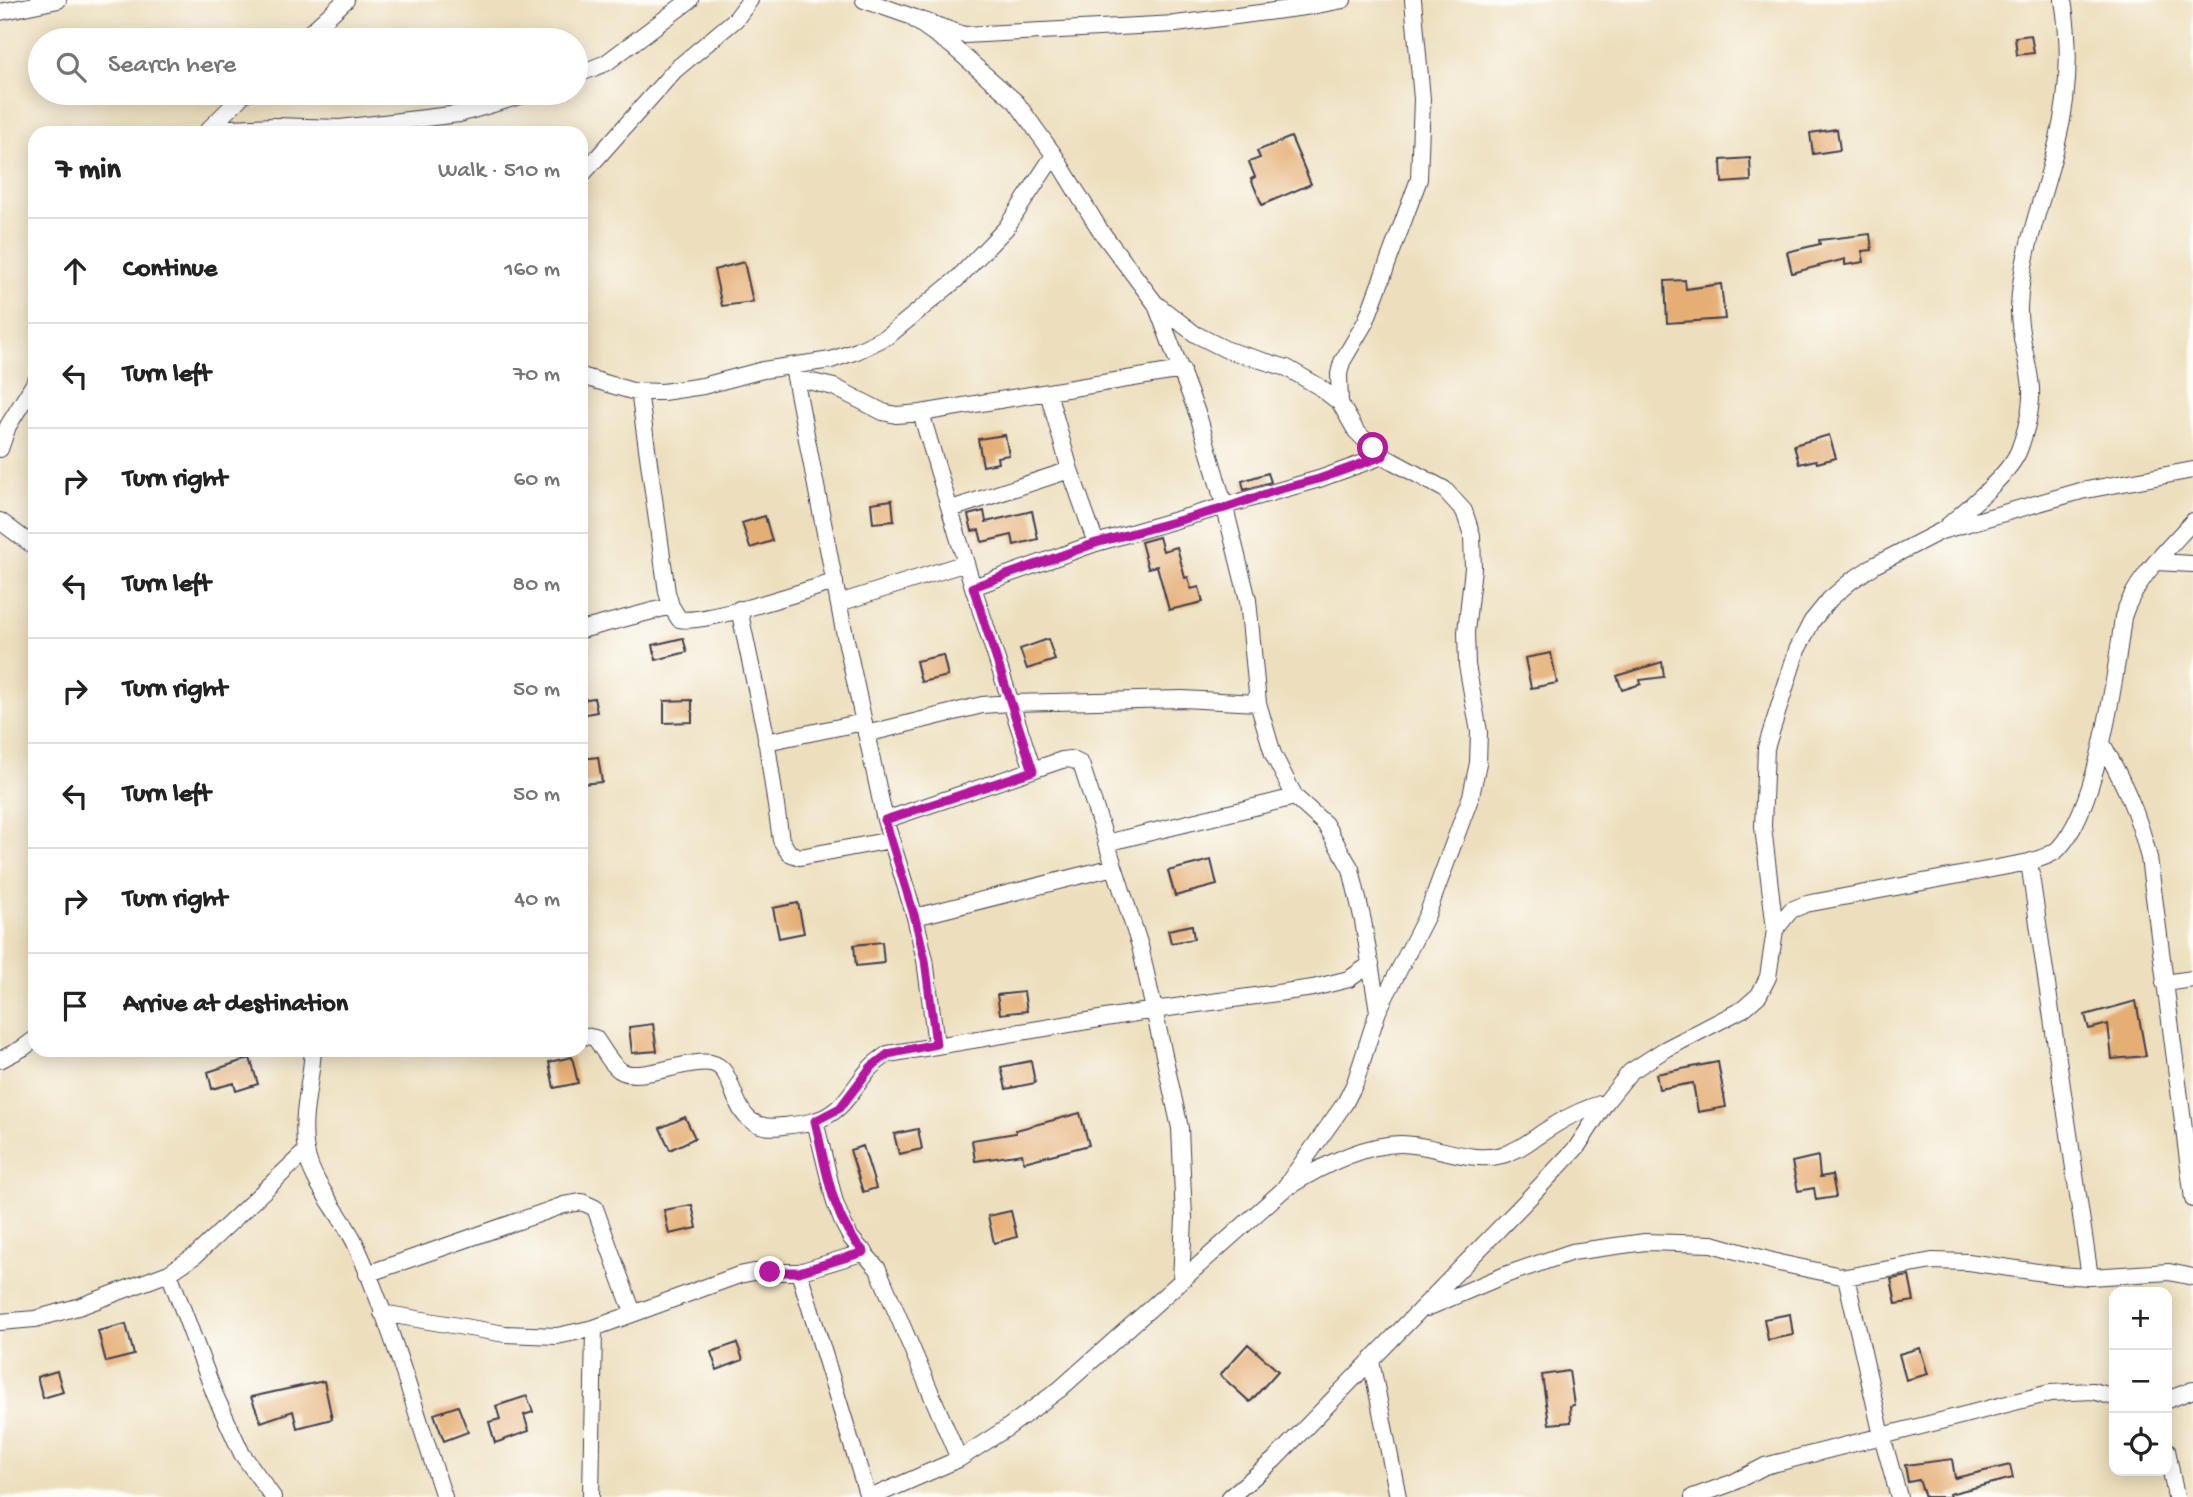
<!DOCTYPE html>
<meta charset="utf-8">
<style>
body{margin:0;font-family:"Gochi Hand",sans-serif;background:#f2f2f2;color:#222}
.controls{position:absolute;right:21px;bottom:21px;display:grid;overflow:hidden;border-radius:14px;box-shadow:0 4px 18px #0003}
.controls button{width:63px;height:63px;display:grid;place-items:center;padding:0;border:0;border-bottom:2px solid #e0e0e0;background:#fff;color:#222;font:35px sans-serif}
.stop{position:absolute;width:21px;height:21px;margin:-16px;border:5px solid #b5179e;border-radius:50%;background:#fff}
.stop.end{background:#b5179e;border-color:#fff;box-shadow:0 2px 7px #0008}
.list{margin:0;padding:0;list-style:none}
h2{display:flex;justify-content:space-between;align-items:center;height:91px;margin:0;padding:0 28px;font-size:30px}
h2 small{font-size:23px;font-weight:400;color:#767676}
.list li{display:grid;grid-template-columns:46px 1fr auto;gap:21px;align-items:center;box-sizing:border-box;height:105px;padding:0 28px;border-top:2px solid #e0e0e0}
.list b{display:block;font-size:26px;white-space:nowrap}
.list em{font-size:23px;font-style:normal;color:#767676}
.icon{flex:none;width:38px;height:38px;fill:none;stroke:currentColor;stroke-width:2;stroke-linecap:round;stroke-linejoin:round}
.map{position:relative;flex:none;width:2193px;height:1497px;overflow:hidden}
.search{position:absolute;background:#fff;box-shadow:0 4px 18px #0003;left:28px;top:28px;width:560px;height:77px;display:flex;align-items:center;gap:18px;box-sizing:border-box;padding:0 24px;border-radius:38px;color:#767676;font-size:26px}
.panel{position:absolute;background:#fff;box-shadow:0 4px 18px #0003;left:28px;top:126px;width:560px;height:931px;border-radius:21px}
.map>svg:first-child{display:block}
</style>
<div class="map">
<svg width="2193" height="1497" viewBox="0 0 2193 1497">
<rect width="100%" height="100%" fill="#fdfcf7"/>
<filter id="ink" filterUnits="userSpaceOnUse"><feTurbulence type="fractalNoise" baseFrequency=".0143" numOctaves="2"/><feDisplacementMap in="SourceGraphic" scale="14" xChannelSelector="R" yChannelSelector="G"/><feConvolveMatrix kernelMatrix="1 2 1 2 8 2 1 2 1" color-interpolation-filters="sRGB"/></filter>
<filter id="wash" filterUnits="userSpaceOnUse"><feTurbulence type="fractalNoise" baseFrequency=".00686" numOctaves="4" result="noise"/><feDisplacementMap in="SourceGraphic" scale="28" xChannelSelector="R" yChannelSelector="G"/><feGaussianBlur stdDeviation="1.57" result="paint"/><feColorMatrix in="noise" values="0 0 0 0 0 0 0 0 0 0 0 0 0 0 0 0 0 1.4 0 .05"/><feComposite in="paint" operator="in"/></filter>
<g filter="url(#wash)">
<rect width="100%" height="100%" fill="#eddfbd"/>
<g id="blocks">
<path fill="#e5ae74" d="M2031 35 2034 53 2017 55 2015 37Z
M1837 129 1840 150 1813 154 1810 133Z
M1291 137 1311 184 1262 205 1251 179 1255 177 1249 162 1260 158 1257 151Z
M1750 158 1751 181 1722 183 1721 160Z
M1870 234 1872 250 1862 251 1864 262 1845 265V259L1792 273 1787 252 1820 244 1819 240Z
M744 262 753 302 722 306 714 270Z
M1685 280 1686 289 1721 284 1725 319 1667 323 1665 281Z
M1005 435 1009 455 997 457 998 463 983 466 978 439Z
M1829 435 1836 458 1817 463 1816 460 1799 464 1794 445Z
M1268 473 1271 482 1244 490 1242 481Z
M892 500 894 521 873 523 871 503Z
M984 511 986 522 1032 511 1038 539 1014 545 1012 535 982 542 979 530 972 531 968 515Z
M765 516 772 541 750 548 742 523Z
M1159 537 1163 551 1177 547 1185 578 1188 577 1191 589 1199 587 1203 602 1169 610 1157 566 1148 568 1141 542Z
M683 638 687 652 656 660 653 645Z
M1048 639 1055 660 1027 669 1020 649Z
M1551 653 1557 683 1531 688 1525 658Z
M943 655 948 676 921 682 916 661Z
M1662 662 1664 677 1640 680 1641 684 1622 690 1617 676Z
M594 698 597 712 581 715V700Z
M692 700V722L664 723V701Z
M598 757 602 782 581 784V759Z
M1211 860 1217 885 1175 896 1168 871Z
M798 903 804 933 779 938 773 908Z
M1192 925 1194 939 1171 943 1168 930Z
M882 942 884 963 856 966 854 945Z
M1024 992 1027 1011 1000 1014 997 995Z
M2136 1001 2146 1056 2112 1059 2108 1024 2089 1029 2085 1015Z
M653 1024 657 1051 632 1053 629 1027Z
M572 1057 578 1083 554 1088 549 1062Z
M250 1058 258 1084 236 1091 234 1083 212 1089 208 1072Z
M1031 1061 1035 1083 1006 1089 1001 1067Z
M1718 1062 1726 1107 1698 1112 1693 1083 1659 1089 1656 1074Z
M1080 1113 1089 1145 1024 1162 1022 1154 975 1161 972 1140 1016 1133V1130Z
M685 1117 695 1138 670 1150 660 1128Z
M918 1129 922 1149 899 1154 894 1134Z
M863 1146 876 1188 863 1192 850 1150Z
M1818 1156 1820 1177 1832 1175 1836 1197 1816 1200 1814 1188 1798 1191 1792 1162Z
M692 1205 697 1228 669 1234 664 1210Z
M1011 1211 1017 1237 994 1243 988 1216Z
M1909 1276 1914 1301 1896 1304 1891 1279Z
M1790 1314 1793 1335 1768 1340 1764 1319Z
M126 1324 134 1355 106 1362 98 1331Z
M737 1343 743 1360 717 1370 711 1352Z
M1248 1344 1278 1371 1250 1402 1220 1375Z
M1920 1348 1928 1374 1906 1380 1899 1354Z
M57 1371 63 1392 43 1398 37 1377Z
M1569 1371 1574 1405 1570 1406 1571 1422 1549 1424 1542 1375Z
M324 1381 332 1419 297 1428 293 1411 261 1422 251 1397Z
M527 1396 533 1412 524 1415 529 1431 495 1443 489 1422 500 1419 496 1406Z
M458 1406 468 1432 444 1441 434 1414Z
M1952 1459 1955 1478 2010 1465 2013 1478 1949 1494 1950 1497H1925L1919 1480 1908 1482 1905 1465Z"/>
</g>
</g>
<g filter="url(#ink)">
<use href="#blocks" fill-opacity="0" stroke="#403e4e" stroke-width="2"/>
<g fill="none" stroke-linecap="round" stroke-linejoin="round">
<g stroke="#403e4e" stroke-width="18">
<path id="minor" d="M864 0 964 35 1176 24 1312 6 1343 0
M0 12 58 0
M912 18 952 46 1016 102 1054 155 1100 230 1155 303 1195 334 1227 350 1287 368 1318 386 1340 403 1356 431 1373 448 1383 456 1444 489 1464 511 1472 535 1473 568 1466 632 1467 665 1479 732 1478 763 1471 796 1427 915 1378 1011 1355 1083 1345 1103 1283 1190
M302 40 346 0
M576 75 606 63 690 0
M209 129 274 126 340 128 383 123 459 114 530 93
M207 131 245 93
M581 176 675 70 736 19 750 0
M1156 305 1199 418 1225 508 1248 600 1258 703 1273 754 1295 797 1325 824 1351 869 1363 921 1378 1011
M793 367 843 626 885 820 915 917 925 960 936 1044
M581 376 632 391 663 392 703 386 763 370 831 360 857 351 888 336 957 279 1006 228 1054 155
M795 378 834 387 883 412 896 415 921 413 1182 370
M639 391 667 592 671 606 679 619C705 625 804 590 835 582
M1048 392 1070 470 1096 543
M1340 403 1339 374 1342 362 1366 321 1419 179 1422 99 1413 0
M921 413 973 587 1033 770
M0 449 8 426 35 382
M951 509 1070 470
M0 521 35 547
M1946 527C1966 510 2010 474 2019 450 2026 431 2032 408 2031 388 2029 361 2018 335 2019 308 2021 251 2044 198 2057 143 2069 95 2071 48 2063 0
M2156 562 2193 564
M973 587 1096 543 1319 479 1383 456
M839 603 966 563
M739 609 765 731 781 840 789 853 800 857 891 840
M581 630 671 606
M866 734 982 705 1011 703 1182 699 1258 703
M766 742 864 722
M2102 743C2124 783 2138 813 2149 858L2193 1199
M885 820 1062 760 1071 759 1081 764 1140 946 1180 1128 1184 1218 1181 1281
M1106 843 1295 797
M2029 862 2090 1277
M915 917 1114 867
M1775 930 1791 910 1806 904 2029 862C2039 859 2050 856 2058 849 2098 808 2116 674 2123 617 2135 579 2167 550 2193 521
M2164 983 2193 979
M581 1035 595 1038C602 1047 611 1065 621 1071 640 1082 687 1059 711 1063 742 1069 724 1135 783 1126 793 1125 804 1124 814 1121 844 1113 852 1088 871 1067 876 1062 882 1058 888 1054L1154 1010 1313 988 1349 979 1371 964
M313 1050C311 1084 300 1117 306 1151 312 1185 342 1214 356 1245 392 1326 416 1413 444 1497
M0 1060 23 1048 35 1039
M815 1121 835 1203 843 1223 851 1238 878 1269 959 1459
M799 1272 868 1497
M169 1273 215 1395 242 1454 273 1497
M367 1274 564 1205 582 1202 595 1208 633 1313
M1846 1277 1882 1436 1899 1497
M1427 1308 1505 1275 1572 1252 1645 1242 1712 1244 1779 1263 1846 1277 1932 1261 1968 1262 2058 1275 2090 1277 2169 1272 2193 1277
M382 1313 505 1334 557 1336 594 1328 739 1275 754 1272H799L865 1252
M0 1322 35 1319 81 1306 169 1273 196 1255 306 1151
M1371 1361 1398 1497
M2167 1400 2193 1390
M2167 1450 2176 1497
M591 1497 594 1328
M872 1497 959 1459 1007 1428 1060 1389 1283 1190C1316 1169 1361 1144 1401 1144 1434 1144 1470 1164 1502 1155 1521 1150 1536 1136 1553 1126 1570 1115 1586 1108 1606 1102
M1230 1497 1274 1460 1527 1200 1577 1147 1606 1102 1630 1072 1664 1050 1743 1009 1759 995 1768 977 1775 930 1763 827 1766 748 1797 650 1812 621 1830 599 1851 581 1875 565 1941 531 2081 491 2193 470
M1693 1497 1732 1483 1765 1466 2050 1393 2093 1391 2114 1397"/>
</g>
<use href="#minor" stroke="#fff" stroke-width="16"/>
</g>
</g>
<g fill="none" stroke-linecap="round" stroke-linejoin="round" filter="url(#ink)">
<path stroke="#b5179e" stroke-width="9" d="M770 1272H799L864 1252C831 1218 826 1166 815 1121L840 1108 871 1067 888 1054 936 1044 925 960 915 918 885 820 1033 771 973 587 1096 543 1225 508 1277 490 1319 479 1383 456 1373 448"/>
</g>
</svg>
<div class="controls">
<button>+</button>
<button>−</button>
<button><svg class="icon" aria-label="locate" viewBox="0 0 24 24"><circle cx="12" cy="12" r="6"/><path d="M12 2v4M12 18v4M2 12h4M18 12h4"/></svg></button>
</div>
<div class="stop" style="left:1373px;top:448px"></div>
<div class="stop end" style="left:770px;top:1272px"></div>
<div class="search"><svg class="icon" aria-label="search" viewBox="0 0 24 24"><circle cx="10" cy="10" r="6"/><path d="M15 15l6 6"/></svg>Search here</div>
<section class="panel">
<h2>7 min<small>Walk · 510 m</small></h2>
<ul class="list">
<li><svg class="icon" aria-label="ahead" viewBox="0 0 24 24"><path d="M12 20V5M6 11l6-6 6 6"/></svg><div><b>Continue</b></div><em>160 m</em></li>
<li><svg class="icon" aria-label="left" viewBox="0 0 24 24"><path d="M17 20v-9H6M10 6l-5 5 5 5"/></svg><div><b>Turn left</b></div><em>70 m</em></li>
<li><svg class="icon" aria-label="right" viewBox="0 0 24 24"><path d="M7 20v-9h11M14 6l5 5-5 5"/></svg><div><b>Turn right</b></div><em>60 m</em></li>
<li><svg class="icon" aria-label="left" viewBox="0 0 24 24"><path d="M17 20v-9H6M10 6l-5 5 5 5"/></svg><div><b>Turn left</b></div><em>80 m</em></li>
<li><svg class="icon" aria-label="right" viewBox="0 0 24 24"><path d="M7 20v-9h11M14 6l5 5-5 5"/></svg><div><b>Turn right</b></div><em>50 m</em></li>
<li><svg class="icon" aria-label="left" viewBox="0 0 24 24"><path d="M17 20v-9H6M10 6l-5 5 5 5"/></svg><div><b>Turn left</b></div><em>50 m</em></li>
<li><svg class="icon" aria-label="right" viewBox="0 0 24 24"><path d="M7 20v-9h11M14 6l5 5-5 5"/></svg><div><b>Turn right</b></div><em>40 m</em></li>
<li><svg class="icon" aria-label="arrive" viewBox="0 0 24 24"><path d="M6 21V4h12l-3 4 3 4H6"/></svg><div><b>Arrive at destination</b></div></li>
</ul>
</section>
</div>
